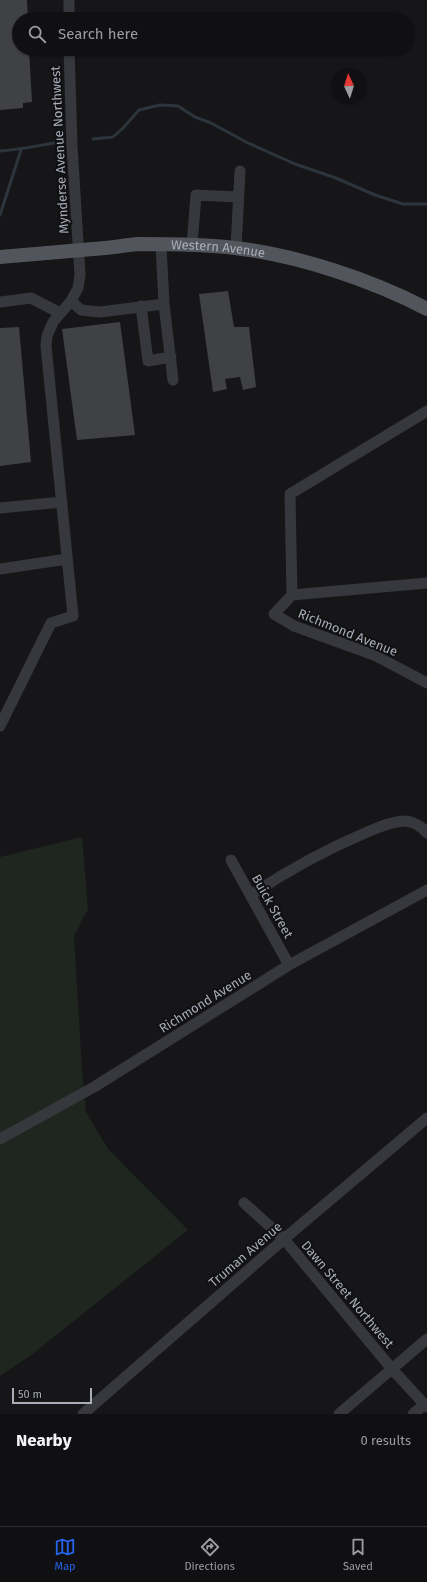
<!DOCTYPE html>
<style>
body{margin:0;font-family:"Fira Sans",sans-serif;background:#19191b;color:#f1f3f6}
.compass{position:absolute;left:331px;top:68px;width:36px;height:36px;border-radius:50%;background:#101012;box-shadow:0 1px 3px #0004;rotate:356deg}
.scale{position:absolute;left:12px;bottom:10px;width:80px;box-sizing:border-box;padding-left:4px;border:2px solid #a8adb8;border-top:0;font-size:11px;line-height:14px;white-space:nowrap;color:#a8adb8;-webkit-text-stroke:3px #111113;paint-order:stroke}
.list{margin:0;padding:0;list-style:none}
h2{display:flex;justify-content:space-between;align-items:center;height:52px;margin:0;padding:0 16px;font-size:17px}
h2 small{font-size:13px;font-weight:400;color:#9c9d9f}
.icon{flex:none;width:22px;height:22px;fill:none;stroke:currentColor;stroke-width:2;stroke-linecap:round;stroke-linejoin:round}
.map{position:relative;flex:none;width:427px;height:1414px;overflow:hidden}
.search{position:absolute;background:#101012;box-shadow:0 1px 3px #0004;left:12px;right:12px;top:12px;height:44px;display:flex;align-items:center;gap:10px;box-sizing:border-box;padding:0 14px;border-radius:22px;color:#9c9d9f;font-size:15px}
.sheet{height:112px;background:#101012}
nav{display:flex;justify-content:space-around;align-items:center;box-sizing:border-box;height:56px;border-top:1px solid #303032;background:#101012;font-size:11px;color:#9c9d9f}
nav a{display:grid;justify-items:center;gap:2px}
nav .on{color:#2563eb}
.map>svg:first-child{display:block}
</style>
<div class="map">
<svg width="427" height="1414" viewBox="0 0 427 1414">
<rect width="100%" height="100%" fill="#161618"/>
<path fill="#1e261f" d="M82 837 88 909 74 936 82 1070 86 1112 108 1149 188 1230 31 1355 0 1376V857Z"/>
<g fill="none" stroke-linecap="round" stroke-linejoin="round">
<path stroke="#2c353c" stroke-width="3" d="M93 139 113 137 123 128 139 110 160 105 178 106 195 117 211 123 246 142 295 164 336 178 375 195 403 204H427
M0 151C18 150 36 146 54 143
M0 215 21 150"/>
</g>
<path fill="#404145" d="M0 0H27L28 19H19V49H29L32 102 23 103V108L0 110Z
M228 291 234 327H249L256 387 243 390 240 377 225 379 227 389 213 392 199 294Z
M120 322 135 435 77 440 62 329Z
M19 327 31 462 0 466V328Z"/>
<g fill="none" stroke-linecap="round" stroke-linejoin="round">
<path stroke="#37383d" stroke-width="11" d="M69 19V0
M161 245 164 304
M192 245 196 195 238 197
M236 248 240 171
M71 301 81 310 100 312 164 304 173 380
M0 302 31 298 60 313
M141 306 148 361 171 357
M0 508 62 502
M0 569 67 559
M427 583 292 595 274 614 294 626 374 655 427 683
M292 595 290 494 427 411
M0 726 51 623 73 616 46 346 47 336 53 322 71 301 78 288 80 275 72 145 69 49
M231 860 289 965
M251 895C287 871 325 850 365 833 377 828 389 822 403 821 412 821 421 826 427 833
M0 1139 94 1087 289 965 427 890
M244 1203 284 1239 392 1369 427 1407
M83 1414 284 1239 427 1118
M339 1414 427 1339
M413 1414 425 1404"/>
<path stroke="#53555c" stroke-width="14" id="s1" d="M0 257C35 254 70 251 105 248 116 247 127 245 138 244 170 244 203 244 235 248 297 255 372 280 427 309"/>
</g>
<g text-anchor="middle" stroke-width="4" stroke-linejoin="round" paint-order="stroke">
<g font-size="13" fill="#a8adb8" stroke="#111113">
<text transform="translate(59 150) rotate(-93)" y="5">Mynderse Avenue Northwest</text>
<text dy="5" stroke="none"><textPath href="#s1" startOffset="219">Western Avenue</textPath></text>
<text transform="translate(348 632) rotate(22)" y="5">Richmond Avenue</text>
<text transform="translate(273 906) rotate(61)" y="5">Buick Street</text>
<text transform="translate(205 1001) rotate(-32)" y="5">Richmond Avenue</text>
<text transform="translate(245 1254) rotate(-41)" y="5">Truman Avenue</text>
<text transform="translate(348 1294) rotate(50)" y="5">Dawn Street Northwest</text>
</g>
</g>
</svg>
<svg class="compass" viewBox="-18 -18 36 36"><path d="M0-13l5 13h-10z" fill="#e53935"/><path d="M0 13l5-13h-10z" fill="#9c9d9f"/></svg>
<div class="scale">50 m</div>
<div class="search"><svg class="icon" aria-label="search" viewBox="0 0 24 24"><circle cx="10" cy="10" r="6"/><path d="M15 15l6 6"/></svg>Search here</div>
</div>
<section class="sheet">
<h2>Nearby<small>0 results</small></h2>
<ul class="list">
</ul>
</section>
<nav>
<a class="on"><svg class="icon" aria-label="map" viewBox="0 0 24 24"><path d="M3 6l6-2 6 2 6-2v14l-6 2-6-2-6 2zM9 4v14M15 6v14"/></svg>Map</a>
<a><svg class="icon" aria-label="directions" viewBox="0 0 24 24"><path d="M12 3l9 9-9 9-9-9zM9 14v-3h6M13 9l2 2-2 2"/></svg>Directions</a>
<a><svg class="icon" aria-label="saved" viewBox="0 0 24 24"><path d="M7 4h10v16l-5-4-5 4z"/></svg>Saved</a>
</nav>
